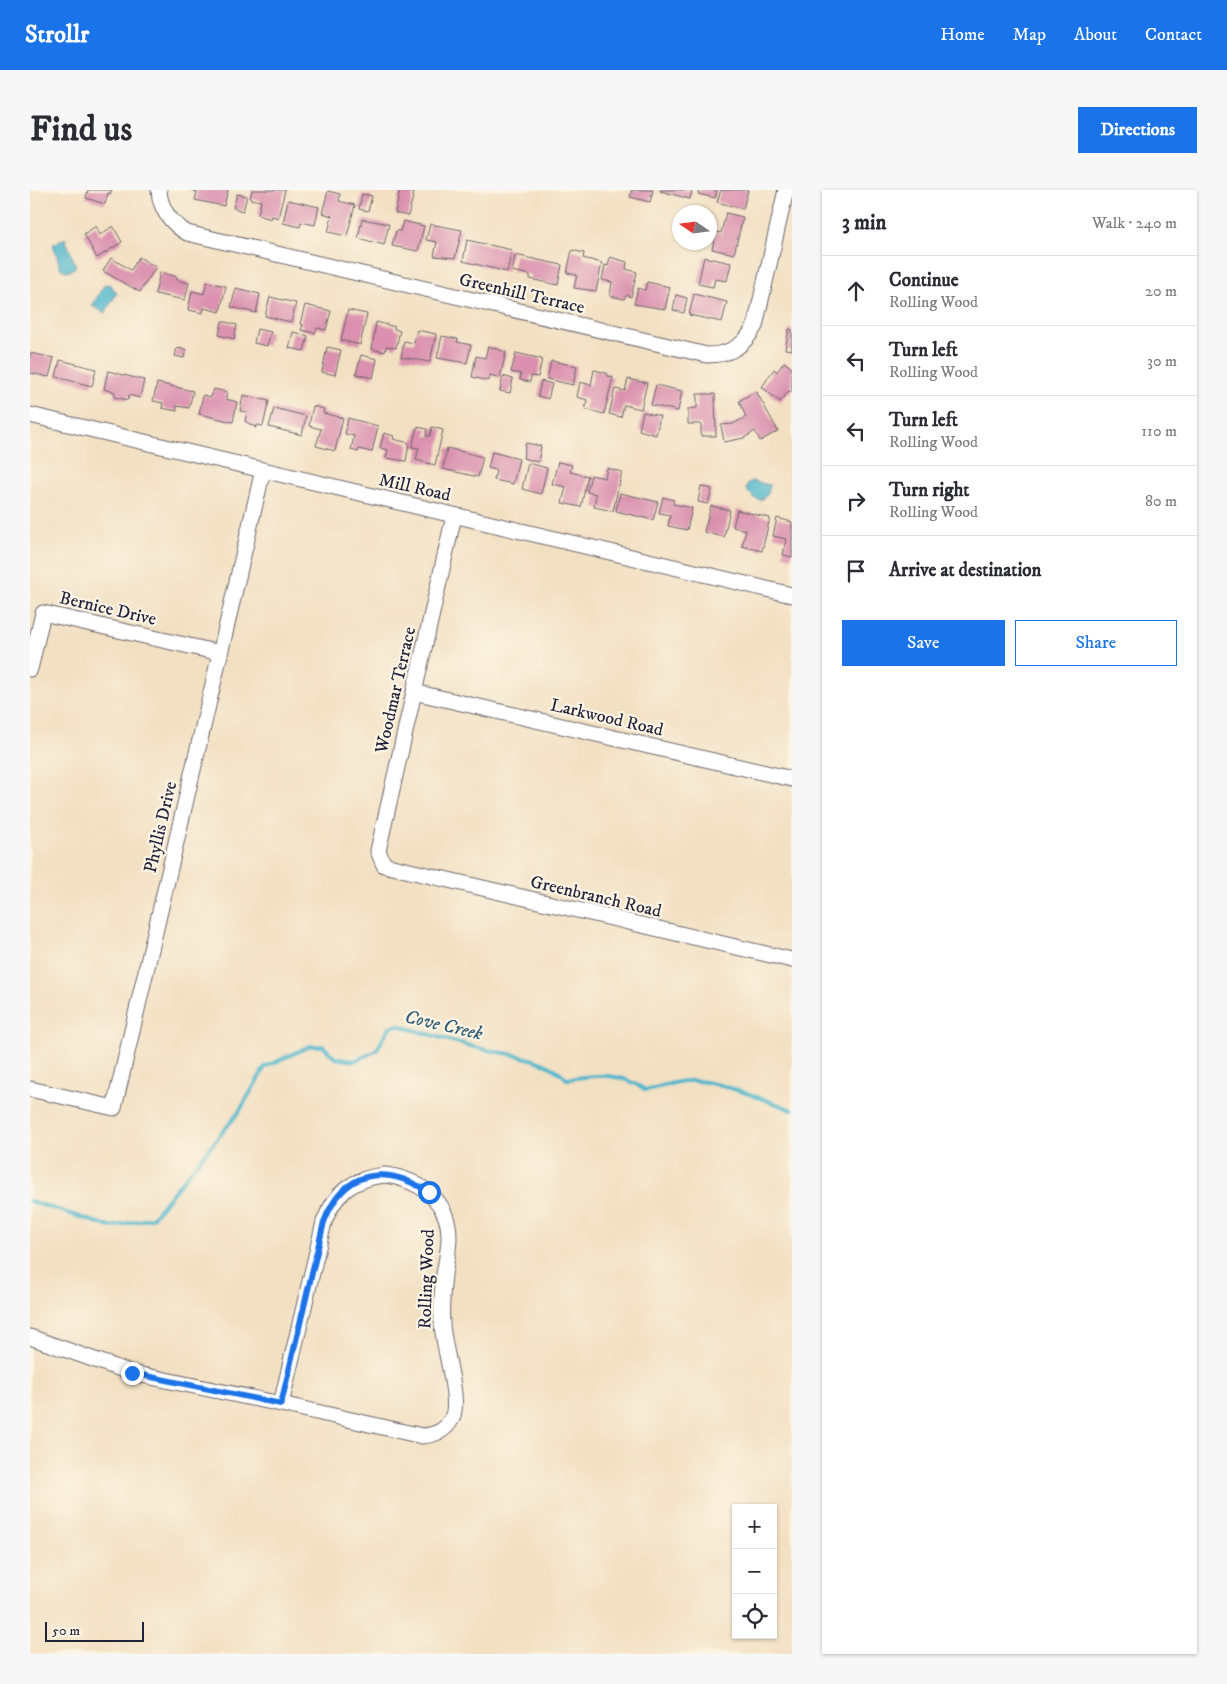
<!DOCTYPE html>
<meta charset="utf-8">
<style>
body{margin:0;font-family:"IM FELL DW Pica",serif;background:#f7f7f7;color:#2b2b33}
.controls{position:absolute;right:15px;bottom:15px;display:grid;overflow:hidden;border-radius:0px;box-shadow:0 1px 4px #0004}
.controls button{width:45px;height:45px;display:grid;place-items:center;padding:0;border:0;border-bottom:1px solid #e1e1e2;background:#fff;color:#2b2b33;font:25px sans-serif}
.compass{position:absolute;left:642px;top:15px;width:45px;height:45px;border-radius:50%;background:#fff;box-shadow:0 1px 4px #0004;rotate:283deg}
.scale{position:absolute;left:15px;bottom:12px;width:99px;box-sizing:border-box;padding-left:5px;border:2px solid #22223b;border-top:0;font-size:14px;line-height:18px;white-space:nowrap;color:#22223b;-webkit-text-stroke:4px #fcf5e5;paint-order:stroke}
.stop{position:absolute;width:15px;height:15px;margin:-11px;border:4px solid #1a73e8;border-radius:50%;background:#fff}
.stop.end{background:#1a73e8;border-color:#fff;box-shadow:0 1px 5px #0008}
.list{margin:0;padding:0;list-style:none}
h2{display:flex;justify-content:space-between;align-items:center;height:65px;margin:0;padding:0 20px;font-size:21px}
h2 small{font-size:16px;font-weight:400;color:#7c7c81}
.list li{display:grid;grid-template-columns:32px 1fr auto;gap:15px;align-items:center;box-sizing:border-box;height:70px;padding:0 20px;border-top:1px solid #e1e1e2}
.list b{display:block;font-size:19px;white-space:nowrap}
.list p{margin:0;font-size:16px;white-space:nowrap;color:#7c7c81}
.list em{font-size:16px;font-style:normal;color:#7c7c81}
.actions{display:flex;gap:10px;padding:15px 20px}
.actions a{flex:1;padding:11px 0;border:1px solid #1a73e8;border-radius:0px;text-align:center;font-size:18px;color:#1a73e8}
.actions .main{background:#1a73e8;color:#fff}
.icon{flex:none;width:28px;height:28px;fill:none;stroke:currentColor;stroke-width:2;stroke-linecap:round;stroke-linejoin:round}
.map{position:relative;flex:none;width:762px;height:1464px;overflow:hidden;border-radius:0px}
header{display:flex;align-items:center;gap:30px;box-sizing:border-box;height:70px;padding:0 25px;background:#1a73e8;color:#fff}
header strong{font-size:24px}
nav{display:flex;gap:28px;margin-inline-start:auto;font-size:18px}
.intro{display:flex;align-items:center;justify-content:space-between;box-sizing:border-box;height:120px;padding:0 30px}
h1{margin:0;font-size:35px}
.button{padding:12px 22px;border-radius:0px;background:#1a73e8;color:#fff;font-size:18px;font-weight:700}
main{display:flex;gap:30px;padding:0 30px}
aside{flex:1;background:#fff;border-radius:0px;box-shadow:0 1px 4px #0004}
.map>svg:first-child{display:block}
</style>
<header>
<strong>Strollr</strong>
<nav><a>Home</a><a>Map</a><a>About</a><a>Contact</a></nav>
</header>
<div class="intro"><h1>Find us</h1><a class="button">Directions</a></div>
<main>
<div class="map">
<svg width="762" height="1464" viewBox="0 0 762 1464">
<rect width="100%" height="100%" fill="#fcf5e5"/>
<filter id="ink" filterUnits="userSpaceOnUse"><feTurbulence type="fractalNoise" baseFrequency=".02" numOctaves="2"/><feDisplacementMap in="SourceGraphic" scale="10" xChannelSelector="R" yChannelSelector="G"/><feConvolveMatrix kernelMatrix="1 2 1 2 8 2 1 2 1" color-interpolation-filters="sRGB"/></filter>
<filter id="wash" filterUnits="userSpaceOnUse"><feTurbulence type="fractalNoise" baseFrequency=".0096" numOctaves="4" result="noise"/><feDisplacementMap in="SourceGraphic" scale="20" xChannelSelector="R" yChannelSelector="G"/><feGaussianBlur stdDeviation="1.12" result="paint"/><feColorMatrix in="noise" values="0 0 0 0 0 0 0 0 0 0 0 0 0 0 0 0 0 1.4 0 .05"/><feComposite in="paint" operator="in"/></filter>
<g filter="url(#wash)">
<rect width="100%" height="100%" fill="#f2e0c2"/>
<path fill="#4eb6cc" stroke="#386c84" d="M35 48 46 76 39 82 31 79 23 54Z
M80 94 87 103 75 123 62 116 74 95Z
M722 291 740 295 738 304 731 310 724 308 716 300 718 293Z"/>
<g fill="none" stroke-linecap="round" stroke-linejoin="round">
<path stroke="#4eb6cc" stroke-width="4" d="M0 1011 81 1037 122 1028 209 922 235 877 280 856H293L305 868 324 871 346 861 359 838 367 835C394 843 421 851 448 858 479 865 514 866 537 889 566 885 590 881 615 900 629 898 643 891 657 891 684 889 736 910 762 920"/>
</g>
<g id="blocks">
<path fill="#da90ae" d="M58 0H82L80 4 78 3 75 14 56 8Z
M161 0H198L194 16 165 10 167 2Z
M222 0H255L248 28 242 26 241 29 228 25 231 11 220 9Z
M370 0 384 3 378 26 365 23Z
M602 0H623L620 12 600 7Z
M662 0 660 9 630 1V0Z
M669 0H687L685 8 668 4Z
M691 0H718L713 19 687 12Z
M298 1 310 4 309 11 325 15 317 46 298 42 302 26 292 23Z
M207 4 217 6 213 21 203 18Z
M332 4 342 6 338 21 329 19Z
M258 10 289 17 285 35 271 32 270 37 253 33Z
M696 23 713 27 704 64 682 59 686 42 691 43Z
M332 29 359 34 354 55 328 48Z
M373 31 394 36 388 61 362 56 366 41H370Z
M400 34 432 40 425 68 404 66 407 52 396 50Z
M66 36 70 45 83 36 92 52 67 68 54 44Z
M437 50 482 60 477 82 433 71Z
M542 60 554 63 553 68 572 73 566 101 544 98 547 85 537 83Z
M485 65 532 75 528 95 500 89V85L482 81Z
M109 67 126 77 110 102 73 81 81 68 101 80Z
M580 67 597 72 596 79 607 82 601 107 597 105 594 109 580 106 582 92 572 90 575 75 578 76Z
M674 67 701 73 697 91 685 89 683 97 668 94Z
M130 82 147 87V90L159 93 155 110 125 104Z
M177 92 196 96 190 122 174 118 173 123 158 120 162 101 174 104Z
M617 92 640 97 635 119 604 114 608 98 615 100Z
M206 98 230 104 226 123 201 117Z
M664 104 697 112 692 132 659 125Z
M646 105 657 108 654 123 643 120Z
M240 107 266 113 261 132 235 126Z
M275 115 301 121 296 140 287 138 285 143 271 140 273 135 270 134Z
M318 120 337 124 330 155 311 150Z
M192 131 207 135 204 149 189 145Z
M346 132 365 137 364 139 370 141 366 158 356 156 355 162 342 159Z
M227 139 241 142 237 156 224 153Z
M759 139 762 140V160L755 159Z
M387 140 406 144 400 172 371 167 374 151 384 153Z
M263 142 278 146 274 161 259 158Z
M412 146 428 149 427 152 441 155 437 173 407 168Z
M458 156 476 162 470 188 460 185 459 191 442 187 446 166 455 168Z
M297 157 311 160 305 185 292 182Z
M147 158 156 160 154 168 145 166Z
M0 163 24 168 19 187 0 183Z
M486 163 512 169 508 187 501 186 500 192 490 190 491 184 481 182Z
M331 165 347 169 343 188 326 184Z
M30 170 66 179 62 196 26 187Z
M521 171 547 176 543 195 517 189Z
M754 172 762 178V203L759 201 750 212 732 197 744 179 747 182Z
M564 180 577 183V186L583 187 574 224 555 219 557 210 547 207 550 192 561 195Z
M78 181 114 190 110 208 99 205 98 210 84 207 85 202 74 199Z
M473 186 483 189 480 203 470 201Z
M598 189 617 193 611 219 594 215 591 227 579 224 585 199 595 201Z
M511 191 522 194 518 209 508 206Z
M127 193 163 201 159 218 147 216V221L132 218 133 213 123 211Z
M626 195 652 201 648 221 621 215Z
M184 199 197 202 196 209 207 212 203 232 169 224 173 205 181 207Z
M726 201 748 241 730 251 725 241 714 248 694 252 691 235 703 234 716 227 709 211Z
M667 204H685L686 246H671V234H658V219L667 218Z
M213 205 239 211 233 236 227 235 226 238 215 231 217 222 210 221Z
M283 216 294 219 293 223 313 228 305 261 286 256 291 239 279 236Z
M244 218 276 226 272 245 239 237Z
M613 222 630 226 626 245 609 240Z
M318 228 348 236 342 262 329 259 328 262 321 260 324 246 315 244Z
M387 237 397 239 396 246H400L402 237 413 240 405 275 386 270 389 258 382 257Z
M354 243 364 246 363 249 379 253 376 271 356 268 358 260 350 258Z
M496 253 511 256 508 272 493 268Z
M417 258 453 267 448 287 413 279Z
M462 262 489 269 483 294 464 290 466 280 458 278Z
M528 272 542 275 540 282 558 286 551 317 532 313 536 297 522 294Z
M498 273 517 278 511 304 492 299Z
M577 278 592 282 583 321 564 317 566 304 557 302 561 285 575 288Z
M671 296 682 299 678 314 668 312Z
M590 303 628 312 623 330 586 321Z
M633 307 644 310 643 314 662 318 657 340 638 336 640 325 629 323Z
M681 316 700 320 694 347 674 342Z
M707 320 740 328 732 361 712 356 716 340 703 337Z
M747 328 762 332V367L753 365 756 349 743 346Z"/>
</g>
</g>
<g filter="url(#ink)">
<use href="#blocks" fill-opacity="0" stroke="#6b646a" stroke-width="1"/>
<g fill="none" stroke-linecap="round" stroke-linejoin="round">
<g stroke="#6b646a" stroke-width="17">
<path id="street" d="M129 0C130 20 141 33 157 43L677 165C700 165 714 156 725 136L756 0
M0 225 762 405
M424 326 348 661 354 675 762 770
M0 479 13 423 190 463
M384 502 762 589
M0 899 84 918 233 280
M355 985C379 988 405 1000 415 1025 423 1044 417 1065 414 1085 412 1101 411 1118 412 1134 413 1157 431 1210 422 1228 416 1241 405 1245 392 1246L251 1214 294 1032C305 1002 324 988 355 985Z
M0 1147 102 1183 251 1214"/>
</g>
<use href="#street" stroke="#fff" stroke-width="15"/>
</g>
</g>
<g fill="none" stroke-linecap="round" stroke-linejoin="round" filter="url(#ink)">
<path stroke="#1a73e8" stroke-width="6" d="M102 1183 251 1214 294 1032C314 979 355 974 399 1002"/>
</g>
<g text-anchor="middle" stroke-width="4.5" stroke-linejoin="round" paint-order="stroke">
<g font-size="18" fill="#22223b" stroke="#fcf5e5">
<text transform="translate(492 103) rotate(13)" y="6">Greenhill Terrace</text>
<text transform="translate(385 297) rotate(13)" y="6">Mill Road</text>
<text transform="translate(78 418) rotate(13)" y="6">Bernice Drive</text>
<text transform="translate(365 500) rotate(-77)" y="6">Woodmar Terrace</text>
<text transform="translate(577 527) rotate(13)" y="6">Larkwood Road</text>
<text transform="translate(130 637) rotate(-77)" y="6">Phyllis Drive</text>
<text transform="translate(566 706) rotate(13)" y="6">Greenbranch Road</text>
<text transform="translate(396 1089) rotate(-88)" y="6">Rolling Wood</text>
</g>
<g font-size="19" font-style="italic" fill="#345d75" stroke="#fcf5e5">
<text transform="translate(414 834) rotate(13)" y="7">Cove Creek</text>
</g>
</g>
</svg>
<div class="controls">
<button>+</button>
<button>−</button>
<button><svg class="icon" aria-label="locate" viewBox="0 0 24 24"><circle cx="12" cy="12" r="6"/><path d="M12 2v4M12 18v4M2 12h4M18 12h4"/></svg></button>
</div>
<svg class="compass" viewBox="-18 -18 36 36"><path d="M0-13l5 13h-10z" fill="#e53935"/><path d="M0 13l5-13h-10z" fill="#7c7c81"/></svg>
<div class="scale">50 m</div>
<div class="stop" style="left:399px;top:1002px"></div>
<div class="stop end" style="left:102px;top:1183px"></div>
</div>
<aside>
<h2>3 min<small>Walk · 240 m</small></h2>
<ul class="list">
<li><svg class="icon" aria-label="ahead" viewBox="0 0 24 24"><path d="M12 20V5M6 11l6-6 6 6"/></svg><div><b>Continue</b><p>Rolling Wood</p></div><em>20 m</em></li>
<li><svg class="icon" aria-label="left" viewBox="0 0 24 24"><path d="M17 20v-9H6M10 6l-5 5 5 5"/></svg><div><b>Turn left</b><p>Rolling Wood</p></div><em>30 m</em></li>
<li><svg class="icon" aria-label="left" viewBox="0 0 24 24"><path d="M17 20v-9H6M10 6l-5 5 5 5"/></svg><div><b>Turn left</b><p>Rolling Wood</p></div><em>110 m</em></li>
<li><svg class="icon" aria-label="right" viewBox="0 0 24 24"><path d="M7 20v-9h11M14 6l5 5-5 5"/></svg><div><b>Turn right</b><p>Rolling Wood</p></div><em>80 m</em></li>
<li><svg class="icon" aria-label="arrive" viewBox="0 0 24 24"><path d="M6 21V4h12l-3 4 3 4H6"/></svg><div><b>Arrive at destination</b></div></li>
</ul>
<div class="actions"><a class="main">Save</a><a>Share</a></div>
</aside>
</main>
